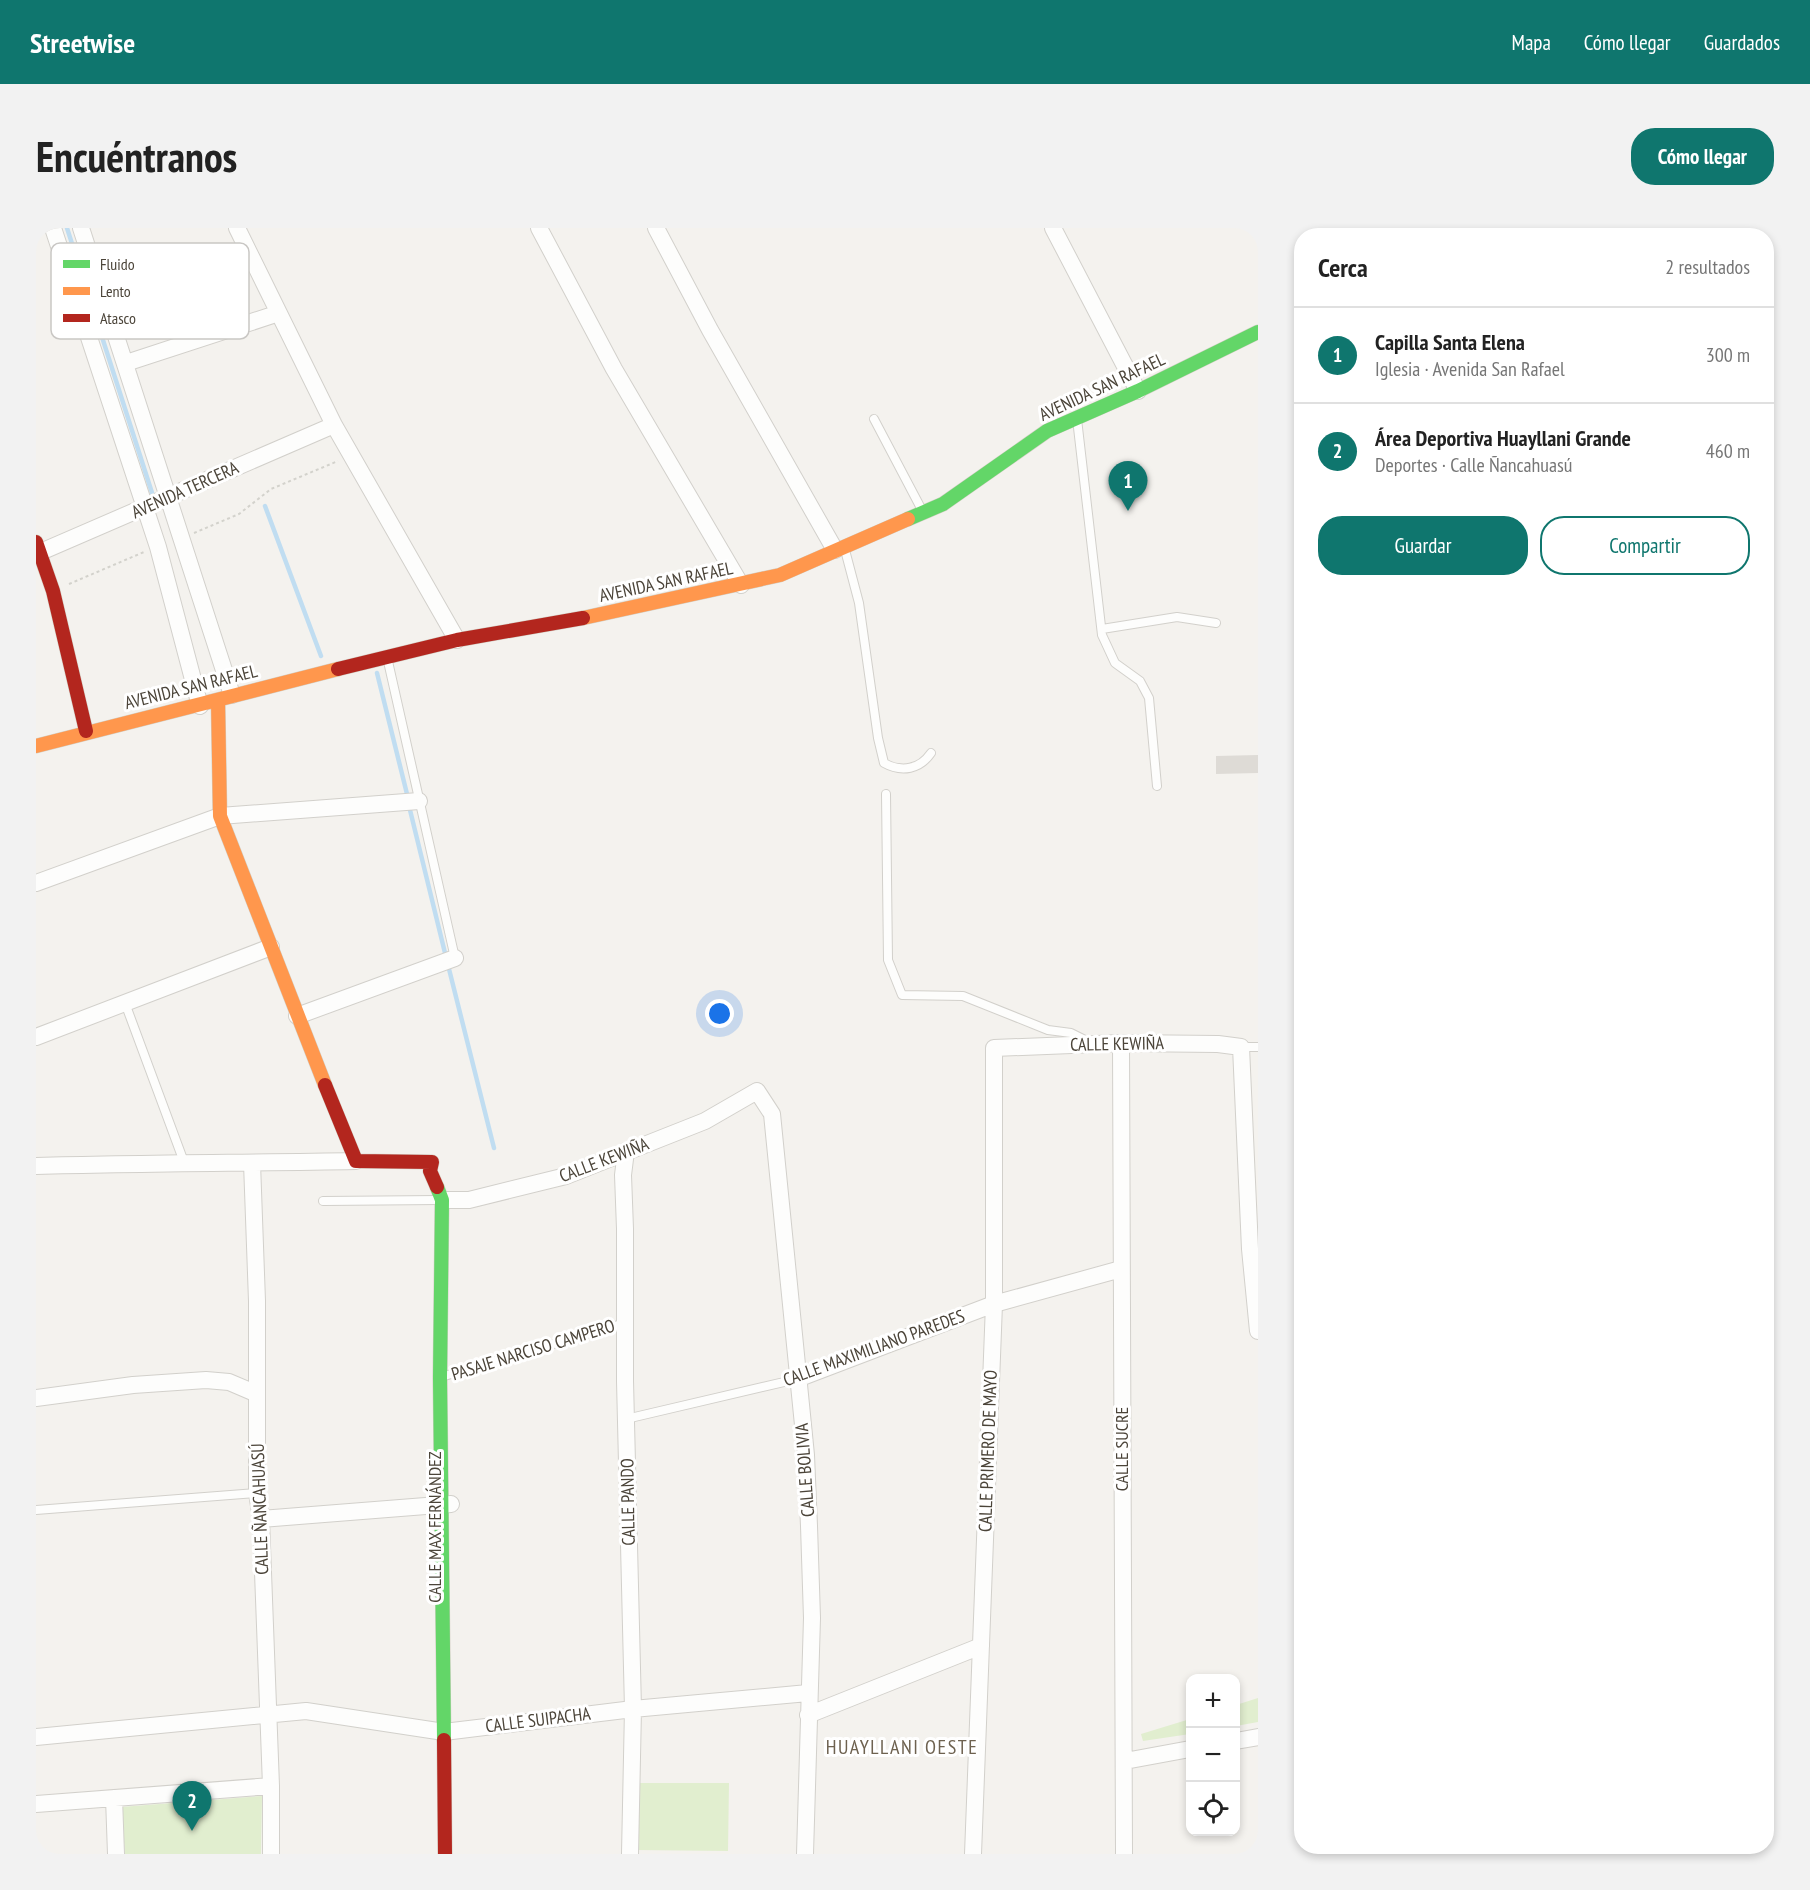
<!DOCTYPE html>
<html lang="es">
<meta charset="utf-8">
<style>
body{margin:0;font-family:"PT Sans Narrow",sans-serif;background:#f2f2f2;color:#222}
.controls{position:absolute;right:18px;bottom:18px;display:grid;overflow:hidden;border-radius:12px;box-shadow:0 3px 9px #0003}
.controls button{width:54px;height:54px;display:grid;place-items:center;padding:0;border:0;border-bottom:2px solid #e0e0e0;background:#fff;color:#222;font:30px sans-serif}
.you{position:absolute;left:684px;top:786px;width:21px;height:21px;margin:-15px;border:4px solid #fff;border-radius:50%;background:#1a73e8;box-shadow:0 0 0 9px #1a73e833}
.badge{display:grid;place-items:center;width:39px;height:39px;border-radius:50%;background:#0f766e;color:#fff;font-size:20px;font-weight:700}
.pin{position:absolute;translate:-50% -50px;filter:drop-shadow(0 2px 3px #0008)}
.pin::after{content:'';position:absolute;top:32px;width:21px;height:18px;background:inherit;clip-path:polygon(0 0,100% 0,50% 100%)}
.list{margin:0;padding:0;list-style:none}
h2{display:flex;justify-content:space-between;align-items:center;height:78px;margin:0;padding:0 24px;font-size:26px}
h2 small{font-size:20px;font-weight:400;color:#767676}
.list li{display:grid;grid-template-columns:39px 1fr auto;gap:18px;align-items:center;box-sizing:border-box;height:96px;padding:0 24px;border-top:2px solid #e0e0e0}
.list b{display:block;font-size:22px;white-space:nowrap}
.list p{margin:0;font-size:20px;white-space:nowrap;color:#767676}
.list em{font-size:20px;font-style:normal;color:#767676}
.actions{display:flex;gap:12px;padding:18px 24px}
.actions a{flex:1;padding:14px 0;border:2px solid #0f766e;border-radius:24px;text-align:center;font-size:21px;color:#0f766e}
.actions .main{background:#0f766e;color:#fff}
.icon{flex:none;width:33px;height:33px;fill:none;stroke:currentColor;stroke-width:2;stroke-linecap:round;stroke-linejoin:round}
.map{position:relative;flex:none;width:1222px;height:1626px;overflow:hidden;border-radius:24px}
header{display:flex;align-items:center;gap:36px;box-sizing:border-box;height:84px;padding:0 30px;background:#0f766e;color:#fff}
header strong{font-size:28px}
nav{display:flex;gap:33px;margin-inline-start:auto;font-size:21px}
.intro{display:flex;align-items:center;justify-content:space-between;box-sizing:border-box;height:144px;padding:0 36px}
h1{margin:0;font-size:42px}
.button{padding:15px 27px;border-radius:24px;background:#0f766e;color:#fff;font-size:21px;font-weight:700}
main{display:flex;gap:36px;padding:0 36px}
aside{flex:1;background:#fff;border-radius:24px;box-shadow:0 3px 9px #0003}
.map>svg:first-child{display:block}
</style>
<header>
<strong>Streetwise</strong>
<nav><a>Mapa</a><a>Cómo llegar</a><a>Guardados</a></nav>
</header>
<div class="intro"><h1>Encuéntranos</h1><a class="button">Cómo llegar</a></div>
<main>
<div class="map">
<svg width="1222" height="1626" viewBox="0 0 1222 1626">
<rect width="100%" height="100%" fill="#f4f2ee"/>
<path fill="#e1eecf" d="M1222 1470V1494L1200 1498V1477Z
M1154 1491V1506L1107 1513 1105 1506Z
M600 1555H693L692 1623 599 1622Z
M226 1568 225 1626H89L85 1579Z"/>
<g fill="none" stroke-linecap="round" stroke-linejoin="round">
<path stroke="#c0ddf1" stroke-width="4.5" d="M31 0 118 271
M229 278 285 428
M341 445 371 566
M374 582 409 725
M413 741 458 920"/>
</g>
<path fill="#dedbd6" d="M1222 527V545L1180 546V528Z"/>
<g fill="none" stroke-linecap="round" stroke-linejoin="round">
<g stroke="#d2d0cb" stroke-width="10">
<path id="lane" d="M838 191 887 284
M1041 191 1066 407 1079 435 1104 453 1113 470 1121 558
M809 322 823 375 842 510 848 535C866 545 884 541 895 525
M1066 401 1141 389 1180 395
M351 429 419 730
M850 566 852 732 866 767 927 768 1012 802 1035 805 1051 813
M89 775 148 934
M1205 819H1222
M287 973 403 972
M405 1149 589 1095
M590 1191 761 1151
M0 1282 221 1265"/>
</g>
<g stroke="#d2d0cb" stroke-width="18">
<path id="street" d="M17 0 122 319 164 478
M45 0 196 467
M201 0 298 197 421 412
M503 0 578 141 705 357
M620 0 674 102 799 322
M1017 0 1102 163
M90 135 243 85
M0 326 298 197
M0 655 184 588 383 573
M261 788 419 730
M0 809 235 719
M1085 815 1088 1626
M590 923 587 947 589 1001V1153L597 1481 594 1626
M216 935 221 1073V1265L225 1291 235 1558V1626
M0 938C107 935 214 935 320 933
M406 972H433L530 948 669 893 721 863 736 886 770 1227 773 1298 776 1390 769 1626
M761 1151 958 1076 1085 1041
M0 1170 97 1157 170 1152 193 1154 221 1166
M225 1291 415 1276
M772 1487 945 1418
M0 1509 270 1483 408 1504 597 1481 772 1465
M1200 1513 1222 1509
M1089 1533 1154 1521
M78 1570 80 1626
M0 1576 235 1558
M937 1626 958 1076V820L1085 815 1182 816 1205 819 1214 1021 1222 1103"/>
</g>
<g stroke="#d3cfc5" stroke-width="15">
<path id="fast" d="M872 291 907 276 1011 203 1102 163 1222 104
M401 959 406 972 404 1150 408 1512"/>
</g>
<g stroke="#d3cfc5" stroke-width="15">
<path id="slow" d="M547 390 744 347 872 291
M182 472 184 588 289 857
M0 518 302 441"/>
</g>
<g stroke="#d3cfc5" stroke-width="15">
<path id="jam" d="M0 314 17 363 50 503
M302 441 421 412 547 390
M289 857 320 933 396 934 394 943 401 959
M408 1512 409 1626"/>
</g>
<path stroke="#d3d2cc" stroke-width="2" stroke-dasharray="3 3" stroke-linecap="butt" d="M158 305 203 286 235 261 302 233
M33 356 108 324"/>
<use href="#lane" stroke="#fdfdfc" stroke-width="8"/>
<use href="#street" stroke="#fdfdfc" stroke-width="16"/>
<use href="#fast" stroke="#63d668" stroke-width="14"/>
<use href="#slow" stroke="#ff974d" stroke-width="14"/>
<use href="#jam" stroke="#b3261e" stroke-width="14"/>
</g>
<g text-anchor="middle" stroke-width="6" stroke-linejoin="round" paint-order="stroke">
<g font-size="18" fill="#4b4439" stroke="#fff">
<text transform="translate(1066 159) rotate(-25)" y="6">AVENIDA SAN RAFAEL</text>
<text transform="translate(149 262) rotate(-24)" y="6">AVENIDA TERCERA</text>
<text transform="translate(630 354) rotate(-12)" y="6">AVENIDA SAN RAFAEL</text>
<text transform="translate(155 459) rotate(-14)" y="6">AVENIDA SAN RAFAEL</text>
<text transform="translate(1081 816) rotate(-1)" y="6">CALLE KEWIÑA</text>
<text transform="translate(568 932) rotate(-21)" y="6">CALLE KEWIÑA</text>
<text transform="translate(838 1120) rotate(-20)" y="6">CALLE MAXIMILIANO PAREDES</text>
<text transform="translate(497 1122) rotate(-17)" y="6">PASAJE NARCISO CAMPERO</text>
<text transform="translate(1086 1221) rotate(-90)" y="6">CALLE SUCRE</text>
<text transform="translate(952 1223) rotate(-88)" y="6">CALLE PRIMERO DE MAYO</text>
<text transform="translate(769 1242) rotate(-94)" y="6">CALLE BOLIVIA</text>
<text transform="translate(592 1274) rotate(-91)" y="6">CALLE PANDO</text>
<text transform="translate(224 1281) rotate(-92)" y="6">CALLE ÑANCAHUASÚ</text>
<text transform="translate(399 1299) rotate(-90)" y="6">CALLE MAX FERNÁNDEZ</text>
<text transform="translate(502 1492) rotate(-7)" y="6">CALLE SUIPACHA</text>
</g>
<g font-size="20" letter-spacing="1.5" fill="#6e6250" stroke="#fff">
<text x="866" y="1526">HUAYLLANI OESTE</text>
</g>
</g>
<rect x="15" y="15" width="198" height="96" rx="9" fill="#fff" stroke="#c9c7c4" stroke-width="1.5"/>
<rect x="27" y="32" width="27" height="8" fill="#63d668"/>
<rect x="27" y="59" width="27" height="8" fill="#ff974d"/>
<rect x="27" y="86" width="27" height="8" fill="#b3261e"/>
<g font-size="16" fill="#4b4439">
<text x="64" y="42">Fluido</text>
<text x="64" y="69">Lento</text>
<text x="64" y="96">Atasco</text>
</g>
</svg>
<div class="controls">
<button>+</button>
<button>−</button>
<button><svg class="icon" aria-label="locate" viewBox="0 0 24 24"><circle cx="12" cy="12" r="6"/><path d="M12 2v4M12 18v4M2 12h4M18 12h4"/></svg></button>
</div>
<div class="you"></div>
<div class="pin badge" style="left:1092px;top:283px">1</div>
<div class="pin badge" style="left:156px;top:1603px">2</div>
</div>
<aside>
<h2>Cerca<small>2 resultados</small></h2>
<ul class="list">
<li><span class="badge">1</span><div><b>Capilla Santa Elena</b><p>Iglesia · Avenida San Rafael</p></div><em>300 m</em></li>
<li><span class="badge">2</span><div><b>Área Deportiva Huayllani Grande</b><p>Deportes · Calle Ñancahuasú</p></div><em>460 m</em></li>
</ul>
<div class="actions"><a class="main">Guardar</a><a>Compartir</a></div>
</aside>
</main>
